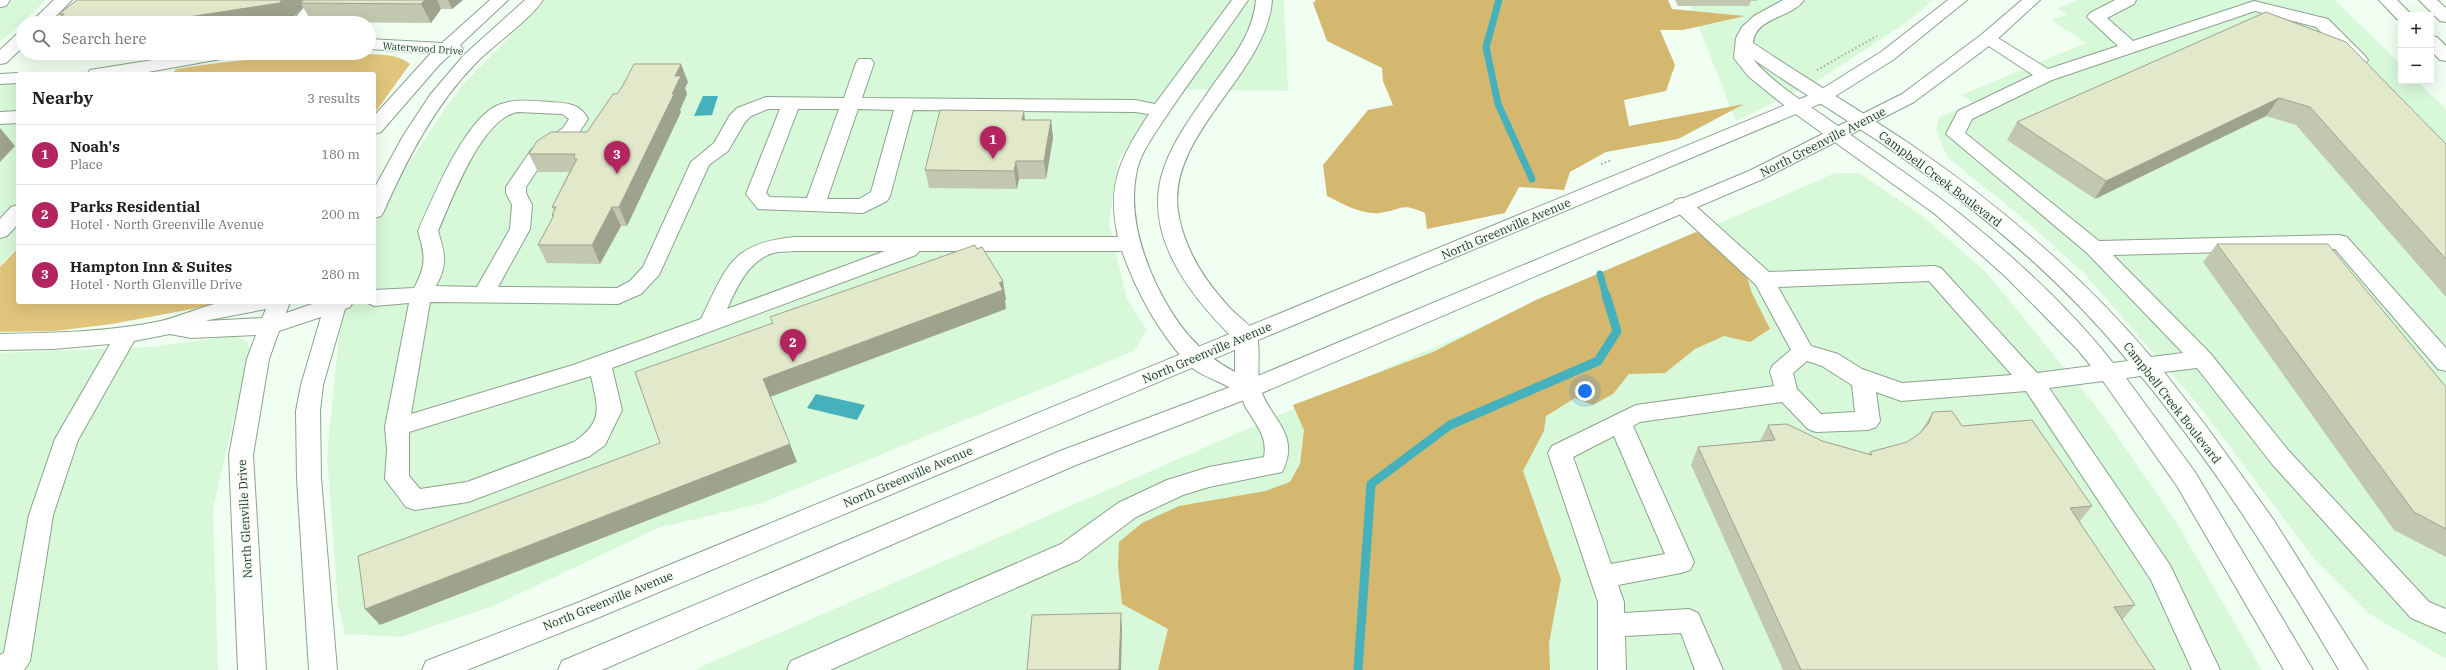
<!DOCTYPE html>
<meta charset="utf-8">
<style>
body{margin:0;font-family:"IBM Plex Serif",serif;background:#f2f2f2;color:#202124}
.controls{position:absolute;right:12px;top:12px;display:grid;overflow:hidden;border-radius:4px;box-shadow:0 4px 16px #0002}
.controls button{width:36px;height:36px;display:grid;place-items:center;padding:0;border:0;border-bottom:1px solid #e0e0e0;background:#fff;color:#202124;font:20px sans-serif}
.you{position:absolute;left:1585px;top:391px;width:14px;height:14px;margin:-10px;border:3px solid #fff;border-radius:50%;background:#1a73e8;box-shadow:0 0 0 6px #1a73e833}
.badge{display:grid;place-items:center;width:26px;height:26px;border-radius:50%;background:#b2255f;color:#fff;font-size:13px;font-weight:700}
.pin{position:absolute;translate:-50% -33px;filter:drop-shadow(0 1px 2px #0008)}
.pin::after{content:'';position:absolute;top:21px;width:14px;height:12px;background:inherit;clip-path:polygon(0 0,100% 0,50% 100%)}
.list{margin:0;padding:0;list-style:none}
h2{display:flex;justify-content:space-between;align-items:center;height:52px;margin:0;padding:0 16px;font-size:17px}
h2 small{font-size:13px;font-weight:400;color:#757577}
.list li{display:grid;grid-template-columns:26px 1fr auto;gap:12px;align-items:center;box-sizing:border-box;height:60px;padding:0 16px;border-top:1px solid #e0e0e0}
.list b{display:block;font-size:15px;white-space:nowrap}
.list p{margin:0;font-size:13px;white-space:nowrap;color:#757577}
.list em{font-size:13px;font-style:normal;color:#757577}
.icon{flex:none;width:22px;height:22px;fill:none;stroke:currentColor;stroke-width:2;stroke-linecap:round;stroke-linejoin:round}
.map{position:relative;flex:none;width:2446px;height:670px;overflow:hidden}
.search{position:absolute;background:#fff;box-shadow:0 4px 16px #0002;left:16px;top:16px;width:360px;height:44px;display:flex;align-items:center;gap:10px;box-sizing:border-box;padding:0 14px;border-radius:22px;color:#757577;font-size:15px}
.panel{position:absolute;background:#fff;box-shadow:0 4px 16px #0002;left:16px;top:72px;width:360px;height:232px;border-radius:4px}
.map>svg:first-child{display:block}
</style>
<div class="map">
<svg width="2446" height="670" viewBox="0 0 2446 670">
<rect width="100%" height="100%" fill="#f0fff1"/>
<path fill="#d8f8da" d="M0 0H46L0 42Z
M546 0H1284L1288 91 1174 89 1143 124 1118 161 1109 224 1127 299 1147 330 1134 351 762 503 658 528 493 606 401 637 345 634 338 605 327 455 340 328 346 302H374V222L395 184 446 107 464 83Z
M1688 0H1933L1907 22 1819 80 1736 121Z
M2078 0H2335L2401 65V81H2417L2446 109V659L2368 613 2316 561 2195 401 2083 272 2018 214 1948 158 1936 130 1939 117 1974 103 1961 95 2086 43 2051 20 2067 15 2057 8Z
M18 83V246L0 266V85Z
M1835 173H1859L1920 214 1986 272 2099 410 2175 520 2262 670H694Z
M234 336 247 341 250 349 213 509 218 670H0V353L150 347Z"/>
<path fill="#e1c57c" d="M357 54C374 55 396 52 410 64L374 114V74H172L176 69C236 59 296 55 357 54Z
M18 248V302H229L112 324 55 331 0 332V267Z"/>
<path fill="#d5b86f" d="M1316 0H1668L1672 9 1745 16 1683 30H1660L1675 65 1666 91 1624 100 1629 126 1744 104 1678 139 1606 152 1570 172 1564 190 1519 187 1505 213 1427 229 1425 213C1399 202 1404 210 1380 213 1362 215 1343 204 1327 196L1323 165 1368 110 1393 105 1383 81 1382 68 1327 41 1313 3Z
M1696 232 1717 240 1747 276 1751 291 1770 329 1750 342 1724 336 1695 349 1665 373 1629 374 1613 394 1593 405 1575 398 1546 416 1544 431 1523 471 1561 579 1549 643 1550 670H1158L1168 629 1122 604 1118 566 1119 542 1142 523 1179 506 1265 491 1290 482 1300 464 1304 430 1293 405 1433 352 1536 300Z"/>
<path fill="#44b1bc" d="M703 96H718L712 115 694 116Z
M816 394 865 405 857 420 807 408Z"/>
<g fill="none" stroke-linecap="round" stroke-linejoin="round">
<path stroke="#44b1bc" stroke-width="7" d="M1499 0 1486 47 1498 104 1532 179
M1600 274 1606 296"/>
<path stroke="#44b1bc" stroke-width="9" d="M1358 670 1371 484 1450 425 1598 361 1617 331 1606 295"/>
<g stroke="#8ba38d" stroke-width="2">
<path id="minor" d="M0 0H10L6 6 0 7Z
M54 0H72L49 23H30Z
M310 0H324L325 2 309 23H291Z
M490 0H508L460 45 463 49 460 53 451 54 440 64 381 132 374 134V116L431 53 369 49V39L442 43Z
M525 0H543C528 22 494 44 475 64 435 105 407 159 384 211L381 216 374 218V189L403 136 430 95 464 55Z
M1232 0H1248C1220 41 1190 80 1163 121 1152 138 1139 155 1136 175 1129 214 1141 252 1157 286 1176 324 1197 352 1235 372V340C1190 296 1139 232 1165 165 1176 136 1196 110 1213 85 1232 59 1253 34 1256 0H1272C1267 75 1162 137 1179 217 1186 252 1205 281 1229 307 1237 316 1249 323 1255 333 1262 344 1256 372 1260 387 1268 418 1302 433 1282 472L1209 487 1183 495 1136 517 1079 560 830 670H787L791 661 1061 544 1118 503 1167 480 1209 467 1264 457C1268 437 1256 424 1246 408 1244 404 1242 397 1239 394 1225 381 1199 378 1185 361 1157 329 1136 291 1122 251H919L916 255 612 368 622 410 605 445 590 456 468 502 415 510 406 507 385 479 387 450 385 427 409 303 374 306 366 302H374V290L414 288C427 265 425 255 418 231 433 198 463 123 496 106 512 98 533 101 550 102 566 103 580 103 588 119L576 137 545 158 526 187V193L532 205 530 229 498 287 617 288 630 281 643 267 691 162 714 143 730 115 737 108 766 97 844 98 856 63 859 59H871L874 63 862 98 1135 100 1155 104ZM768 109H780L746 194 758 209 863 213 887 201 890 196 913 110 1135 112 1149 114C1121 157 1106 184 1118 237H795C731 243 727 266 701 319L573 365 411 414 430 302 618 304 641 294 659 275 709 165 728 151 745 122 751 116ZM798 109H839L807 198 770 197 766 193ZM858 109 894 110 871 192 859 199H827ZM518 112 562 114 569 119 563 128 531 150 506 187V193L512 205 510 229 477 287 436 286C448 264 445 254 438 231 452 200 481 118 518 112ZM795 251H885L727 309C737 287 748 261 773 253 780 251 788 252 795 251ZM591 376C598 408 604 421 574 442L467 482 420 489 409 476V432Z
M1783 0H1804C1792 18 1755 17 1753 43 1804 77 1858 109 1910 144 1999 205 2082 275 2151 357L2183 353 2087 253 1946 134 1958 111 2033 75 1978 39 1981 35H1993L2048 69 2118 46 2087 17 2090 13 2115 0H2136L2134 4 2107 18 2133 41 2254 1 2328 19 2365 56 2368 60 2365 64H2353L2316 27 2255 11 2052 80 1972 119 1965 133 2099 241 2340 235 2347 237 2446 348V371L2438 369 2335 249 2113 255 2210 353 2288 450 2429 602 2446 609V633L2411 618 2272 464 2197 368 2164 372 2206 426 2273 519 2368 670H2339C2279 568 2216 467 2141 376L2126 378 2195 472 2313 670H2284L2177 486 2103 381 2049 388 2170 565 2220 670H2192L2151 580 2026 391 1901 401 1876 392 1880 421 1876 427 1868 430 1816 432 1808 429 1782 402 1640 422 1633 426 1694 562 1690 570 1681 573 1618 585 1624 602V613L1689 609 1698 613 1723 670H1695L1681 633 1625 636 1626 670H1598V602L1548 453 1552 446 1636 405 1774 386 1770 371 1773 365 1791 350 1756 285 1675 210 1672 205 1675 200 1682 198 1689 200 1769 272 1934 266 1941 268 2037 373 2091 366 2078 350 2005 276 1935 214 1790 110 1748 76 1734 58 1736 38 1742 27 1754 16ZM1753 59C1800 92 1850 121 1897 154 1982 213 2062 280 2128 361L2113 363C2059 294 1979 225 1908 175 1878 154 1848 133 1818 112 1796 97 1770 80 1753 59ZM1929 281 2012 375 1902 383 1862 369 1838 354 1811 346 1778 287ZM1807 361 1822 366 1852 385 1855 412 1821 414 1797 389 1793 373ZM1614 436 1665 554 1611 564 1573 457Z
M23 33V47L6 63 0 64V50L17 34Z
M197 53H235L232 57 226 58 137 74H87L90 70 96 69Z
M18 73 24 74H18V83L0 84V74Z
M18 111V123L0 124V112Z
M18 205V224L7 236 0 238V219L11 207Z
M223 302H290L286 313 318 302H353L350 307 345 309 323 385 320 411 321 478 337 670H309L297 478 296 411 301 385 321 317 279 331 269 359 253 455 266 670H238L229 455 247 359 256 335 191 338 170 334 134 341 78 440 53 515 30 661 24 670H0V655L4 653 29 515 55 439 110 344 53 349 0 350V334C53 333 109 332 161 321 182 316 202 306 223 302ZM266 309 262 318 206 321 209 320Z"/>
</g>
<g stroke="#8ba38d" stroke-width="2">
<path id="major" d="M1948 0H1967L1893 60 1829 100 595 619 467 670H422L426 661 577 603 1817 92 1881 52Z
M2022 0H2040L1993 43 1914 102 1763 179 1257 395 1076 465 602 670H558L562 661 1060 451 1241 383 1749 171 1902 94 1981 35Z
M2379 0H2397L2412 15H2401V20L2397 19Z
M2419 0H2437L2446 8V22L2440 21Z
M2431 36 2437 37 2446 46V61L2440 60 2431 51Z"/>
</g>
<path stroke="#9ca99d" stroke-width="2" stroke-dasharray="1.5 2.5" stroke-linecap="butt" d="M1817 70 1877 36
M1601 164 1612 160"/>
<use href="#minor" fill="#fff" fill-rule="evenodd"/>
<use href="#major" fill="#fff" fill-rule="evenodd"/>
</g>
<path fill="#c2c8af" d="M77 0H463L452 9H441L431 23 312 22 303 7 290 21 280 23H55L61 17 59 14Z
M1675 0H1757V1H1751L1749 6H1678Z
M2266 12 2446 144V297L2296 125 2266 116 2095 199 2007 140 2017 122Z
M688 82 685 88 687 94 680 110 681 112 627 226H621L600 264 547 263 538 245 553 217 552 215 554 211 552 207 569 172H538L529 154 587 132 617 94Z
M1025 120H1051L1053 138 1046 179H1019L1017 189 929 188 925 170Z
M2217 244 2446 387V557L2394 530 2203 262Z
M1933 412 1962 426 2092 506 2079 522 2135 605 2122 620 2155 670H1783L1691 465 1698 447 1760 441 1768 425 1869 454 1870 452 1907 442 1919 434Z"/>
<path fill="#9ea38e" d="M282 0H309L301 3 303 7 290 21 280 23H150Z
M425 0H437L441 9 431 23 421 4Z
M448 0H463L452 9Z
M681 64 688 82 685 88 687 94 680 110 681 112 627 226 619 207 672 94 675 76Z
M2279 98 2266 116 2095 199 2106 181Z
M1024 111 1026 129 1022 120Z
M1051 120 1053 138 1046 179 1044 161Z
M0 128 15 146 0 162Z
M1016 161 1019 179 1017 189 1014 171Z
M612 207 621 226 600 264 592 245Z
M1003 281 1006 300H1005L1006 309 770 397 763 379Z
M790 444 797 462 380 625 365 609Z
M1121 613 1122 630 1121 670H1119Z"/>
<path fill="#e2e9cb" stroke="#9ea38e" d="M77 0H282L279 3 150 23H55L64 14H59Z
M303 0H425L421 4 301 3Z
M2266 12 2346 42 2446 144V259L2310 107 2279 98 2106 181 2017 122Z
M634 64H681L675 76H681L672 94H674L619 207H612L592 245H538L554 215H552L556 207H552L577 159H574L575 154H529L537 141 551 132H587L613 94H617L622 87Z
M940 110 1024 111 1022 120H1051L1044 161H1016L1014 171 925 170Z
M2217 244H2328L2446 387V529L2414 512Z
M975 245 977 249 982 247 1003 281 999 283 1003 290 763 379 790 444 365 609 358 556 660 443 635 372 773 323 770 317Z
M1952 411 1962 426 2032 420 2092 506 2070 508 2135 605 2114 607 2155 670H1801L1698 447 1775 440 1768 425 1787 424 1822 441 1872 455 1870 452 1907 442 1919 434 1928 424 1933 412Z
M1121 613 1119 670H1027L1032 615Z"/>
<g text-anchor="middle" stroke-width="3" stroke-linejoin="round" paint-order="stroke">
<g font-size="10" fill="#283229" stroke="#f0fff1">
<text transform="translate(423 48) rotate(4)" y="4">Waterwood Drive</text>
</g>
<g font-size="12" fill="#283229" stroke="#f0fff1">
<text transform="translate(1823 142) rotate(-27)" y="4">North Greenville Avenue</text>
<text transform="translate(1940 179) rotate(37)" y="4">Campbell Creek Boulevard</text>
<text transform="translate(1506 229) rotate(-23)" y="4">North Greenville Avenue</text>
<text transform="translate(1207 353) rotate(-23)" y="4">North Greenville Avenue</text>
<text transform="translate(2172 403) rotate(52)" y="4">Campbell Creek Boulevard</text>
<text transform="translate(908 477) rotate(-23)" y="4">North Greenville Avenue</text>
<text transform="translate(245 519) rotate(-93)" y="4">North Glenville Drive</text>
<text transform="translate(608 601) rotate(-22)" y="4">North Greenville Avenue</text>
</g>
</g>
</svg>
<div class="controls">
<button>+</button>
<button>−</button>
</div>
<div class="you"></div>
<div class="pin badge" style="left:993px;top:159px">1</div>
<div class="pin badge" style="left:793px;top:362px">2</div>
<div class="pin badge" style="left:617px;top:174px">3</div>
<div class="search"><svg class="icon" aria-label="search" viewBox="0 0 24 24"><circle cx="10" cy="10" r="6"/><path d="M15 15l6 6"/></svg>Search here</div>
<section class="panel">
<h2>Nearby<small>3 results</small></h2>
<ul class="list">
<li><span class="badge">1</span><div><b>Noah's</b><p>Place</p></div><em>180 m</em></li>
<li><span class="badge">2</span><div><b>Parks Residential</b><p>Hotel · North Greenville Avenue</p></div><em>200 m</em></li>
<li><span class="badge">3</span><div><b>Hampton Inn &amp; Suites</b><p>Hotel · North Glenville Drive</p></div><em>280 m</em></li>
</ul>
</section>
</div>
